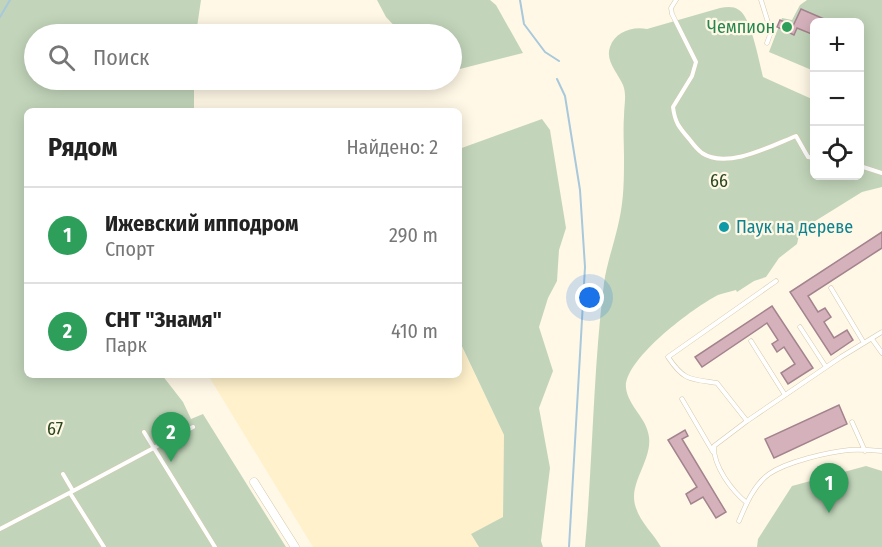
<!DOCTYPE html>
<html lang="ru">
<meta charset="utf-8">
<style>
body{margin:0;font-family:"Fira Sans Condensed",sans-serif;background:#f2f2f2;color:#222}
.controls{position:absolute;right:18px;top:18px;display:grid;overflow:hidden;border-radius:9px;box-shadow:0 3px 15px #0003}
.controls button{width:54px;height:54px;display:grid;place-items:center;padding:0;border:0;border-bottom:2px solid #e0e0e0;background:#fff;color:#222;font:30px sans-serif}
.you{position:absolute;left:590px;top:298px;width:21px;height:21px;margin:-15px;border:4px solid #fff;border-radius:50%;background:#1a73e8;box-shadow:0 0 0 9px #1a73e833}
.badge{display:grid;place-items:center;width:39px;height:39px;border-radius:50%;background:#db2777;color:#fff;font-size:20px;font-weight:700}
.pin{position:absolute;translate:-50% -50px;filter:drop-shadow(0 2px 3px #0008)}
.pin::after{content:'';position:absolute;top:32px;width:21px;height:18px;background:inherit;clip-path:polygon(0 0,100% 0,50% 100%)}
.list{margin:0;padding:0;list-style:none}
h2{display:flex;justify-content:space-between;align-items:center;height:78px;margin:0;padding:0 24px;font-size:26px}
h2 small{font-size:20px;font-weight:400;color:#767676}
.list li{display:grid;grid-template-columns:39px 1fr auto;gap:18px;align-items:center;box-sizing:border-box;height:96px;padding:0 24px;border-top:2px solid #e0e0e0}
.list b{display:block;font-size:22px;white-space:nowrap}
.list p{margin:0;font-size:20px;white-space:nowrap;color:#767676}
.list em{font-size:20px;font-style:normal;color:#767676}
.icon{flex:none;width:33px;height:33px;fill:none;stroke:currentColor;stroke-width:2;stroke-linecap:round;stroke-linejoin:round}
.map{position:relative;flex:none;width:882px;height:547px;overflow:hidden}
.search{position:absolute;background:#fff;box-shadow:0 3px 15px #0003;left:24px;top:24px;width:438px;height:66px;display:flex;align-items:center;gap:15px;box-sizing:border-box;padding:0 21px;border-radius:33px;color:#767676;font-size:22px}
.panel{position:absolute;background:#fff;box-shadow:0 3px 15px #0003;left:24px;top:108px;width:438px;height:270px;border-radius:9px}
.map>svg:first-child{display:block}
</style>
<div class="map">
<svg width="882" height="547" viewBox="0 0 882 547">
<rect width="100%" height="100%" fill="#fff8e6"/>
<path fill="#fff1cb" d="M459 341 504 435 503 518 471 534 479 547H313L208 375H459Z"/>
<path fill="#c2d5ba" d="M0 0H201L196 34H34V80H194V111H27V375H162L183 402 191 419 203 414 286 547H0Z
M377 0H490L496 5 523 53 452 71V34H402L386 17Z
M807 0H882V187L862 192 804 228 799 235 797 244 779 258 766 277 754 281 737 292 736 290C730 292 723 293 718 295 694 307 623 360 626 388 628 406 647 418 649 437 652 462 627 484 636 508 641 523 653 533 661 547H585C593 459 593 371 604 283 607 262 615 241 619 221 624 200 624 178 624 157 624 144 623 130 624 116 624 105 627 95 623 85 618 73 605 61 610 47 615 32 632 26 647 29L720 8C727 7 733 6 739 10 751 17 759 62 763 77L814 100V176H860V22H814V71L769 52 782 18 792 20 800 5Z
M542 119 550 130 566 228 559 250 557 281 548 298 539 327 553 371 539 408 550 468 541 541 543 547H479L471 534 503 517 504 435 459 340V149Z
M866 466 882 471V547H757L758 539 792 486Z"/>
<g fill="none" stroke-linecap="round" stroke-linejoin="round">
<path stroke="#a8c8dc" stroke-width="2" d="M520 0 524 24 545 52 559 61
M0 17 10 0
M557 79 565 96 580 190 585 267 569 547"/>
</g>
<path fill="#d5b1bc" stroke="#a3838d" stroke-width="1.5" d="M801 9 831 22H814V35L797 28 794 35 777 27 780 20 793 26Z
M882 232V248L808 296 818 312 825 308 831 317 824 322 834 338 847 330 853 340 831 355 790 292Z
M772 306 813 368 788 384 781 373 795 364 784 347 777 352 772 344 778 340 767 323 702 367 695 357Z
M839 405 847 424 774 458 765 439Z
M685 430 688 436 682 439 726 512 716 518 703 497 691 504 686 494 697 487 668 440Z"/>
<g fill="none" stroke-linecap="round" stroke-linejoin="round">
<g stroke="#d4c9ac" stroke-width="5">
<path id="service" d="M676 0 671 8 672 14 696 62 692 76 673 107C675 123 679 127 690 140 693 144 698 150 702 153 727 170 773 145 796 136L808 157 814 158
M761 0 771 32 767 43
M860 166 882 173
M831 288 864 343
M800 327 826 367
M872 339 882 353
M751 341 785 395
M682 399 713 452
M747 421 717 383C690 379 684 381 668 357L776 281
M852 422 865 451
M144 432 215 547
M73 491 193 427
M70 493 104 547
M747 503C732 491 713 466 714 446L747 421 841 357 882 332
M739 521C746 504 754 485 769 474 786 462 828 452 849 450 860 449 871 450 882 451
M0 529 73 491 63 474"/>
</g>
<g stroke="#d4c9ac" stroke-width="9">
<path id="minor" d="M254 482 295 547"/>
</g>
<use href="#service" stroke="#fff" stroke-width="4"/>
<use href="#minor" stroke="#fff" stroke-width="8"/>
</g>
<circle fill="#2e9e5b" stroke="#fff8e6" stroke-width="2" cx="787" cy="27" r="6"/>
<circle fill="#0f9aa8" stroke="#fff8e6" stroke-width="2" cx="724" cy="227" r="6"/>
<g text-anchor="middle" stroke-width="4.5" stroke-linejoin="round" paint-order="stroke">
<g font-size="18" fill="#27864d" stroke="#fff8e6" text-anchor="end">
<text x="775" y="33">Чемпион</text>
</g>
<g font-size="18" fill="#2b471e" stroke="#fff8e6">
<text x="719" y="187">66</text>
<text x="55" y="435">67</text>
</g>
<g font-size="18" fill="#0d838f" stroke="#fff8e6" text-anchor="start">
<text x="736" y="233">Паук на дереве</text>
</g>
</g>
</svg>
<div class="controls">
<button>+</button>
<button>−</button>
<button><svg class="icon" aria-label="locate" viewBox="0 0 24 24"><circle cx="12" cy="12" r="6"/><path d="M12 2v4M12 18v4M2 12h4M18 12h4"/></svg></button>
</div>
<div class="you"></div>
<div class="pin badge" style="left:829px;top:513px;background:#2e9e5b">1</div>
<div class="pin badge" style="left:171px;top:462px;background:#2e9e5b">2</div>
<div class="search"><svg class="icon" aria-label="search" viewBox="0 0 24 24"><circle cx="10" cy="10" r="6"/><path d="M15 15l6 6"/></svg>Поиск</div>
<section class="panel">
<h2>Рядом<small>Найдено: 2</small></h2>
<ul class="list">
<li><span class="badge" style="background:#2e9e5b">1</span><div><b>Ижевский ипподром</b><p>Спорт</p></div><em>290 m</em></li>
<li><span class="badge" style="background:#2e9e5b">2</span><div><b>СНТ &quot;Знамя&quot;</b><p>Парк</p></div><em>410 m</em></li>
</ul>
</section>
</div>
